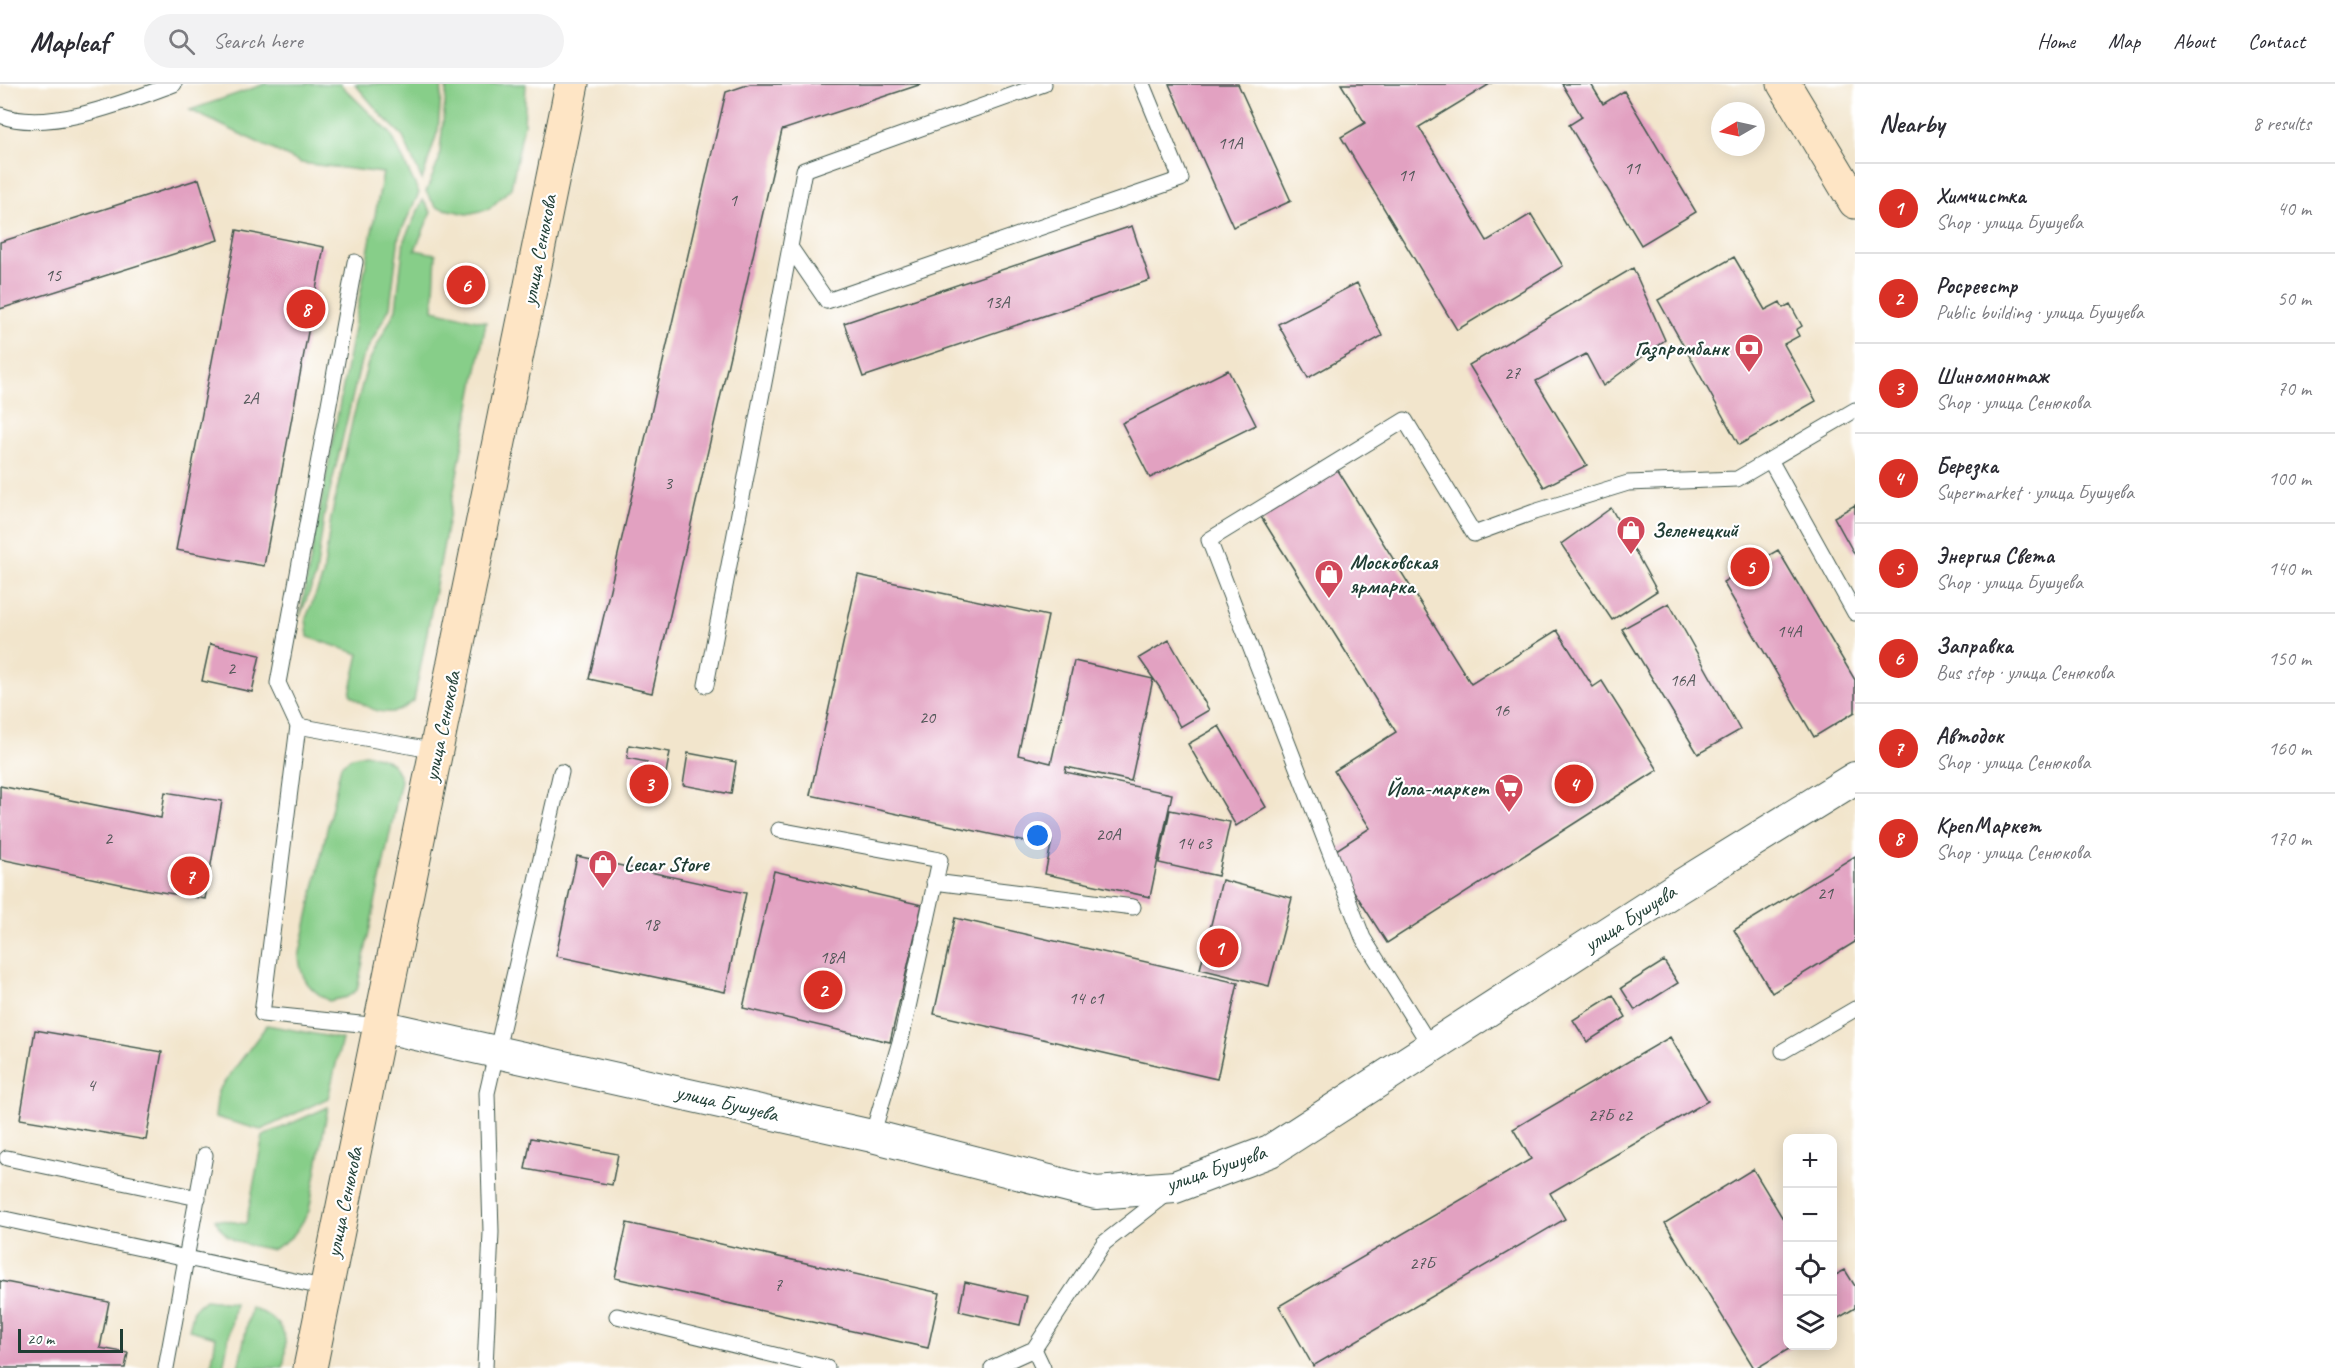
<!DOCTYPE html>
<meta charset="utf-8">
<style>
body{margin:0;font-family:Caveat,sans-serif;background:#f2f2f3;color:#2b2b33}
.controls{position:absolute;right:18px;bottom:18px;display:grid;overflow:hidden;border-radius:12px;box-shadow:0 3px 15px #0003}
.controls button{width:54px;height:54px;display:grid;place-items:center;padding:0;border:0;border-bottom:2px solid #e1e1e2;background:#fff;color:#2b2b33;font:30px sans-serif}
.compass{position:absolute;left:1711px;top:18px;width:54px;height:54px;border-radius:50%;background:#fff;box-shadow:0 3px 15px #0003;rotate:261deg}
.scale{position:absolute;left:18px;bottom:15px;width:105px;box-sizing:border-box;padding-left:6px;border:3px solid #1f3d34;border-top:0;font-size:16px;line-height:21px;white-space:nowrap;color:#1f3d34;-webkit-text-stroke:4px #fff;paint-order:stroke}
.you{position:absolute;left:1038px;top:752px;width:21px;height:21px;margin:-15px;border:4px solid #fff;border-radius:50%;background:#1a73e8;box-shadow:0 0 0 9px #1a73e833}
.badge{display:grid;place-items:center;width:39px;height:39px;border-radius:50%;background:#d93025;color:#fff;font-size:20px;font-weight:700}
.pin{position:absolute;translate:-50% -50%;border:3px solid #fff;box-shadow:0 2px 6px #0006}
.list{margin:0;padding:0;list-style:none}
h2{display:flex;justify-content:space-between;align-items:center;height:78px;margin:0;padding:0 24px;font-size:26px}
h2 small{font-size:20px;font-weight:400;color:#7c7c81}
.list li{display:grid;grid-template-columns:39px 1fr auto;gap:18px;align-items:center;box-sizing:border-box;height:90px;padding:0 24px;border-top:2px solid #e1e1e2}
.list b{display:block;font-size:22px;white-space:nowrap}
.list p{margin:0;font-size:20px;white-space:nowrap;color:#7c7c81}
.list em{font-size:20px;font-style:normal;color:#7c7c81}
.icon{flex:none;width:33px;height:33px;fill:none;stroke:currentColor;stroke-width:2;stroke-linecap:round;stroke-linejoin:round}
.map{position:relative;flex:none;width:1855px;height:1284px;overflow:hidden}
header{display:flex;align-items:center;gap:36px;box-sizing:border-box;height:84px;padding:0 30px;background:#fff;border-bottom:2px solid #e1e1e2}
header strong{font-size:28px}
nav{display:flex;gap:33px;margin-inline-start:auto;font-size:21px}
.search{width:420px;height:54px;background:#f2f2f3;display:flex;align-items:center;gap:15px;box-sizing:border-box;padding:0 21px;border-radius:33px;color:#7c7c81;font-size:22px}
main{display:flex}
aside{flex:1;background:#fff}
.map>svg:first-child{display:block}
</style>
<header>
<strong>Mapleaf</strong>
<div class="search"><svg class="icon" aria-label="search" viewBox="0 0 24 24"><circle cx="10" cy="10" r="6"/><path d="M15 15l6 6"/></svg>Search here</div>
<nav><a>Home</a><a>Map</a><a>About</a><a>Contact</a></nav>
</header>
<main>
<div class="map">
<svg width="1855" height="1284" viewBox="0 0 1855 1284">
<rect width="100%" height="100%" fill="#fff"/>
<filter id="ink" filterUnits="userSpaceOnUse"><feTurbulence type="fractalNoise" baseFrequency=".0167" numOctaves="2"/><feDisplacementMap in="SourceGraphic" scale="12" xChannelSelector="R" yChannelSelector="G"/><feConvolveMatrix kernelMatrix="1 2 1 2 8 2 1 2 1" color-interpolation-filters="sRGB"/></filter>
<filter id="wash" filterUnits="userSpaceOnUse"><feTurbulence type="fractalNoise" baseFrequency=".008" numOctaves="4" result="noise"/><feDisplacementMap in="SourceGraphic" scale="24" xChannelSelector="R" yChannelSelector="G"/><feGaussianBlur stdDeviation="1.35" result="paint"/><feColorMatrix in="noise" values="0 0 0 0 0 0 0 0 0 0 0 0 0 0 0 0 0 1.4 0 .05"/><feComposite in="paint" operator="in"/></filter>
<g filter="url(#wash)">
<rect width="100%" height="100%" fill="#f2e5cc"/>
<path fill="#87ce89" stroke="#53865e" stroke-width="1.5" d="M265 0H340L391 50 419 109 399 152 390 223 361 277 324 432 316 491 300 532 383 89 301 79 190 26Z
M355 0H442L438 46 422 96 402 51 383 33Z
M447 0H526L524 40 511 104 489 125 467 130 436 123 426 108 439 76Z
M423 116 431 128 415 166 436 170 433 226 486 238 414 617C409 620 403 625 398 627 380 632 362 621 350 610L359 570 308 553 306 534 323 492 331 434 353 334 368 279 396 225 404 156Z
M365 670C384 673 395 677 401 696L357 906 347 913 329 917C309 905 301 896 299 873L341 681 352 673Z
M267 941 342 955 328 1014 261 1046 215 1033 218 1007Z
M328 1023 309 1127C297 1148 294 1154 272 1166 247 1160 227 1161 215 1135L246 1140 263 1052Z
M205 1216 235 1219 223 1284H211L216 1253 189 1246 194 1225Z
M251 1223C284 1237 290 1248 283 1284H238Z"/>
<g id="blocks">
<path fill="#e2a1c1" d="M750 0H922L782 46 652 609 589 595 726 8Z
M1169 0H1238L1291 117 1233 143Z
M1341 0H1490L1419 43 1487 157 1531 130 1563 182 1457 246 1341 53 1365 39Z
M1562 0H1591L1603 20 1624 7 1696 128 1641 161 1569 41 1582 33Z
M199 95 218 156 0 225V158Z
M1132 142 1150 196 863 293 844 239Z
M237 146 324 163 264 482 176 466Z
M1734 173 1765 226 1780 218 1783 224 1790 220 1802 242 1796 246 1799 252 1784 260 1816 317 1739 361 1658 216Z
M1633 184 1665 256 1603 302 1586 270 1536 297 1587 381 1544 403 1469 281Z
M1357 199 1382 252 1308 294 1278 240Z
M1228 286 1256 341 1150 394 1122 339Z
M1334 380 1471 600 1557 546 1593 603 1602 597 1658 686 1387 859 1330 770 1370 744 1334 687 1396 648 1258 428Z
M1855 421V471L1834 433Z
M1611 424 1657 507 1612 536 1561 460Z
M1778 466 1855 596V628L1814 653 1723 498Z
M858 491 1048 532 1018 671 1051 679 1074 577 1153 595 1131 697 1066 683 1065 688 1172 710 1150 813 1045 790 1052 756 1049 763 810 711Z
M1669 519 1740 646 1698 670 1622 545Z
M1169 556 1209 626 1180 643 1160 604 1139 574Z
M210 560 260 571 252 608 202 597Z
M1219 642 1266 723 1236 742 1188 660Z
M629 661 670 668 661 716 640 712 647 678 627 674Z
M688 669 736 678 731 710 683 701Z
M0 702 161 734 165 708 222 717 205 815 149 806 0 775Z
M1170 726 1230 738 1218 792 1159 779Z
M577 772 746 809 725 908 556 872Z
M1855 772V858L1772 909 1734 846Z
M774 787 922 821 890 958 743 924Z
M1222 796 1292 814 1269 902 1200 885Z
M955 834 1238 899 1217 995 934 930Z
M1664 877 1678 899 1635 926 1621 904Z
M1613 911 1626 933 1587 958 1573 936Z
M35 946 162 968 146 1056 20 1035Z
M1670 953 1708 1017 1550 1109 1565 1135 1313 1282 1279 1222 1531 1075 1513 1045Z
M531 1054 618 1070 612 1101 525 1085Z
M1753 1085 1788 1143V1262H1794L1757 1284H1754L1665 1139Z
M627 1139 940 1209 928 1264 615 1194Z
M1845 1186 1855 1202V1224L1832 1238V1193Z
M0 1197 109 1218 100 1264 128 1269 125 1284H0Z
M965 1198 1027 1212 1020 1241 959 1227Z"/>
</g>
</g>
<g filter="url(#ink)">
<use href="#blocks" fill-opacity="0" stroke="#3f564b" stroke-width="1.5"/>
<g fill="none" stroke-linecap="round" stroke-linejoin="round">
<g stroke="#3f564b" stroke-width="17">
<path id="lane" d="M1044 0 804 86 790 163 827 217 1181 95 1142 0
M0 31C48 50 128 17 174 0
M1770 376 1855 529
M706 601 790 163
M298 642 278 599 355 178
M779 746 940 776 902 951 872 1052
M934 798 1133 823
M380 942 262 930 298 642 437 667
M1431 963 1363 854 1209 456 1405 336 1474 450 1534 428 1628 399 1737 395 1855 326
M1783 967 1855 925
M7 1074 198 1114
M0 1134 327 1204
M617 1232 827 1284
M1034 1265 1043 1284
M166 1284 205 1071
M485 1284 491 1148 487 1009 561 688
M992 1284 1034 1265 1104 1159 1168 1109"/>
</g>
<g stroke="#3f564b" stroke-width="34">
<path id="street" d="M380 942 872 1052 1096 1109 1175 1103 1270 1067 1677 804 1855 694"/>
</g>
<g stroke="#3f564b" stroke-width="35">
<path id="secondary" d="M1784 0 1855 118
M310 1284 572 0"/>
</g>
<use href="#lane" stroke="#fff" stroke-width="15"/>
<use href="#street" stroke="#fff" stroke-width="32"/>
<use href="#secondary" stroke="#fee5c5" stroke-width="33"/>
</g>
</g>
<defs>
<g id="bank-pin" transform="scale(1.5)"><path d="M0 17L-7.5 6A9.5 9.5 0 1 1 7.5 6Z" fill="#d1495b" stroke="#fff"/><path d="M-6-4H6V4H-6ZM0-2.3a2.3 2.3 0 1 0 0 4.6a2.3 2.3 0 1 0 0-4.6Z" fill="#fff"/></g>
<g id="shop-pin" transform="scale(1.5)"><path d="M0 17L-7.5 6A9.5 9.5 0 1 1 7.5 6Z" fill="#d1495b" stroke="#fff"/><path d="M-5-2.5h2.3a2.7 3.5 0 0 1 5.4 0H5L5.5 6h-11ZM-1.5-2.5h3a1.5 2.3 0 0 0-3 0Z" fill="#fff"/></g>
<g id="supermarket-pin" transform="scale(1.5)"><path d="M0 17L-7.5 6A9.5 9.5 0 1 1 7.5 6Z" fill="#d1495b" stroke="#fff"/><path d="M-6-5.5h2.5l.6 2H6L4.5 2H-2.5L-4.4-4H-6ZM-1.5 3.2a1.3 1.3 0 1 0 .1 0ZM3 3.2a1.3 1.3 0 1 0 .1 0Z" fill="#fff"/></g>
</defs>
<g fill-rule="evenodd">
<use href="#bank-pin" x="1749" y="264"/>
<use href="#shop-pin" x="1631" y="446"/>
<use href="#shop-pin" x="1329" y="490"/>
<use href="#supermarket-pin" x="1509" y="704"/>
<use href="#shop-pin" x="603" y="780"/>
</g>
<g text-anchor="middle" stroke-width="4.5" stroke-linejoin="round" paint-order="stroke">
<g font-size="18" fill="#505657">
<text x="1230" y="65">11А</text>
<text x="1632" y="90">11</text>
<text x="1406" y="97">11</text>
<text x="733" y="122">1</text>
<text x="53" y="197">15</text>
<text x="997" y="224">13А</text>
<text x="1512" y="295">27</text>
<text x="250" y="320">2А</text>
<text x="668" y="405">3</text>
<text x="1789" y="553">14А</text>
<text x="231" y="590">2</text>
<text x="1682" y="602">16А</text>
<text x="1501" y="632">16</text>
<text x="927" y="639">20</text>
<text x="1108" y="756">20А</text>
<text x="108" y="760">2</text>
<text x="1194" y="765">14 с3</text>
<text x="1825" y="815">21</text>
<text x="651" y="846">18</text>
<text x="832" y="879">18А</text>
<text x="1086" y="920">14 с1</text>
<text x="91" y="1007">4</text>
<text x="1610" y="1037">27Б с2</text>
<text x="1422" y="1185">27Б</text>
<text x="778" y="1207">7</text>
</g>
<g font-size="21" fill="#1f3d34" stroke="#fff">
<text transform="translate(539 166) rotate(-79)" y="7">улица Сенюкова</text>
<text transform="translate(442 642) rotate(-78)" y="7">улица Сенюкова</text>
<text transform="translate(1630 834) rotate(-33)" y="7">улица Бушуева</text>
<text transform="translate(727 1019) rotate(13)" y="7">улица Бушуева</text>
<text transform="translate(1216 1084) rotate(-19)" y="7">улица Бушуева</text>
<text transform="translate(344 1118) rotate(-78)" y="7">улица Сенюкова</text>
</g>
<g font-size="21" font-weight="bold" fill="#1f3d34" stroke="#fff" text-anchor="start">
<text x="1728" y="271" text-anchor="end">Газпромбанк</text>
<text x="1652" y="453">Зеленецкий</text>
<text x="1350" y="485">Московская<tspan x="1350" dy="24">ярмарка</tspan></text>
<text x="1488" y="711" text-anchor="end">Йола-маркет</text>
<text x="624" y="787">Lecar Store</text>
</g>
</g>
</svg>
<div class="controls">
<button>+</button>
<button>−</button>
<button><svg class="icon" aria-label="locate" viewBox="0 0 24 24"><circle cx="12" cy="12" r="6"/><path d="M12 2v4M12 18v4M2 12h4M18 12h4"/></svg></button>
<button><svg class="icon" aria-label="layers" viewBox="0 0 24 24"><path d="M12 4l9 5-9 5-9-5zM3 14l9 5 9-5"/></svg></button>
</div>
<svg class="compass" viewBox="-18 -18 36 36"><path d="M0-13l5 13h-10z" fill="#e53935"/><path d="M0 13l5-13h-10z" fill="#7c7c81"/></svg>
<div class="scale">20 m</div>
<div class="you"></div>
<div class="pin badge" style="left:1219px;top:864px">1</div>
<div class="pin badge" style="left:823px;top:906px">2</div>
<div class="pin badge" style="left:649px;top:700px">3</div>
<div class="pin badge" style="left:1574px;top:700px">4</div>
<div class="pin badge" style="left:1750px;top:483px">5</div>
<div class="pin badge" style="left:466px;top:201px">6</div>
<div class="pin badge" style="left:190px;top:792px">7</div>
<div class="pin badge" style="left:306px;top:225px">8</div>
</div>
<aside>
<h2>Nearby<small>8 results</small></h2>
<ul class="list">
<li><span class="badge">1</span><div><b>Химчистка</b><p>Shop · улица Бушуева</p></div><em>40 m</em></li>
<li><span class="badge">2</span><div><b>Росреестр</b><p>Public building · улица Бушуева</p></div><em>50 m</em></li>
<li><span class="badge">3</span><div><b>Шиномонтаж</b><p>Shop · улица Сенюкова</p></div><em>70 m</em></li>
<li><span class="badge">4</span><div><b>Березка</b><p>Supermarket · улица Бушуева</p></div><em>100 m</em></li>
<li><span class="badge">5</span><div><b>Энергия Света</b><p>Shop · улица Бушуева</p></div><em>140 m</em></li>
<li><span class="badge">6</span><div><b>Заправка</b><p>Bus stop · улица Сенюкова</p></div><em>150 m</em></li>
<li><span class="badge">7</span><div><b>Автодок</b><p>Shop · улица Сенюкова</p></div><em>160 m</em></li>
<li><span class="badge">8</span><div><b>КрепМаркет</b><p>Shop · улица Сенюкова</p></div><em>170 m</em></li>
</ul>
</aside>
</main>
